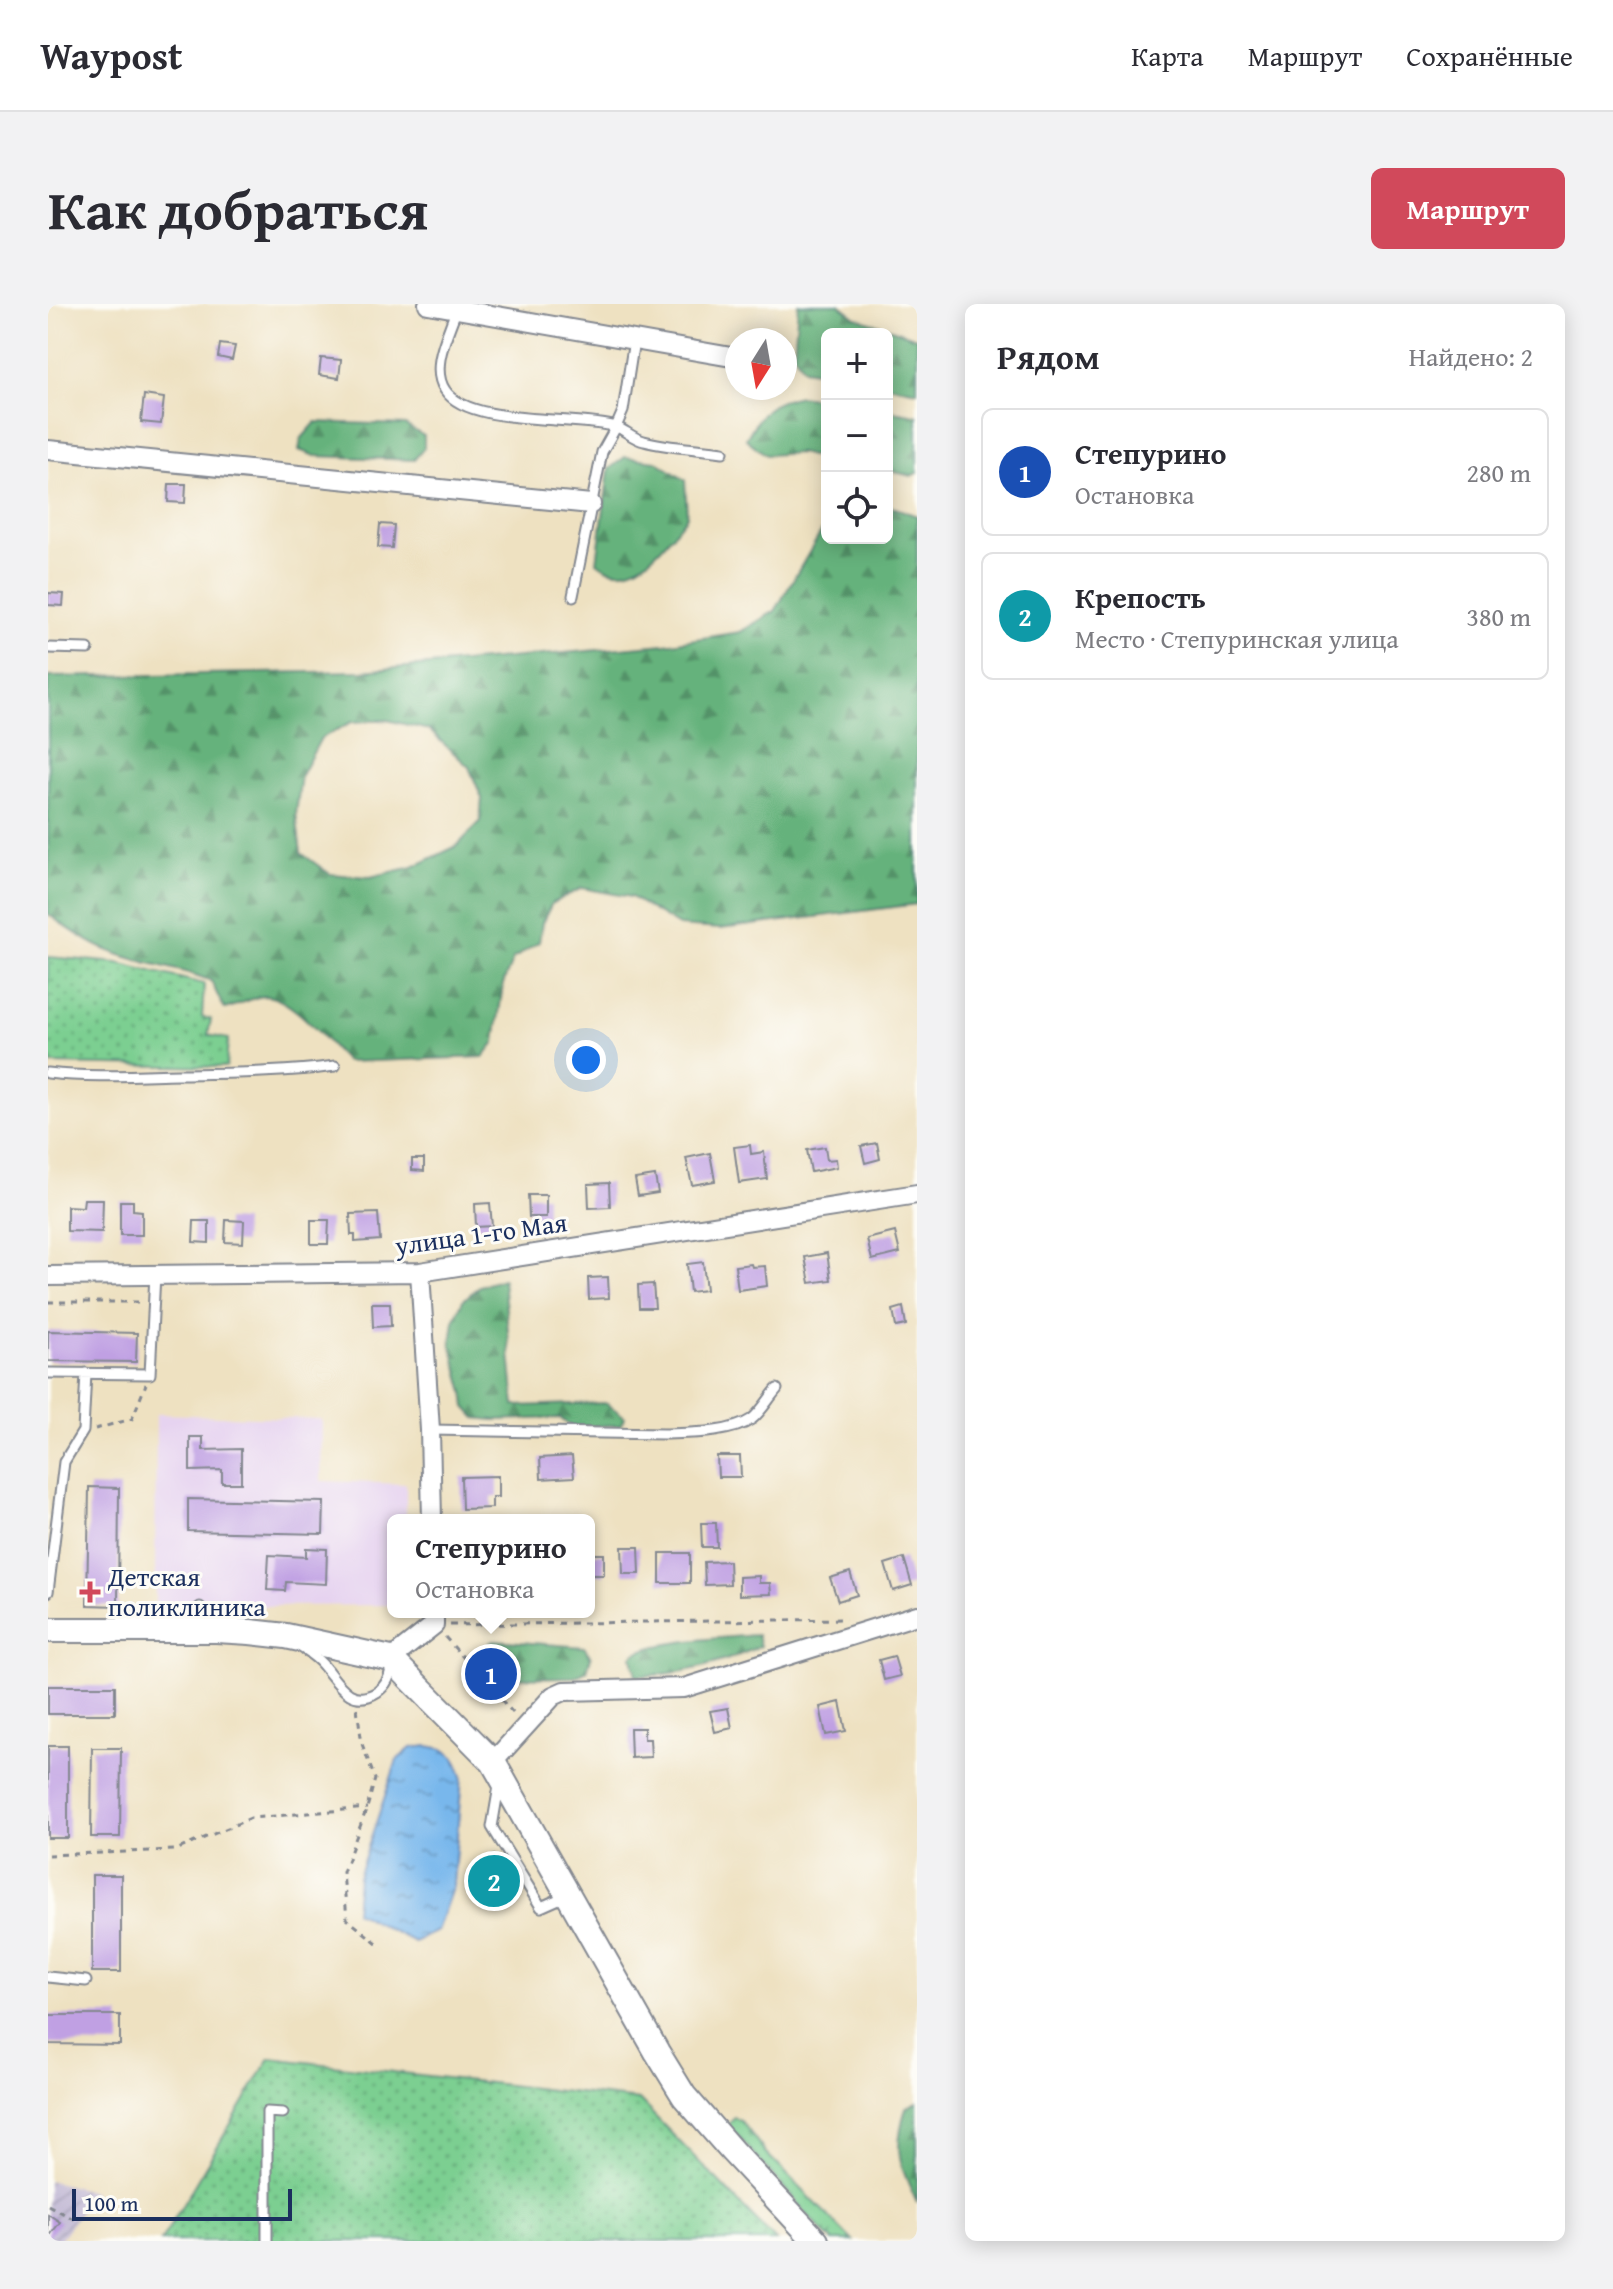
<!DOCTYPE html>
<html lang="ru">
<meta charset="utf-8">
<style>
body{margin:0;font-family:"Gentium Book Plus",serif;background:#f2f2f3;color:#2b2b33}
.controls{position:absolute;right:24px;top:24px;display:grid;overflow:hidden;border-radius:12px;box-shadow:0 4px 20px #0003}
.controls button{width:72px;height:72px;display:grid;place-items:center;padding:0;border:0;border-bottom:2px solid #e1e1e2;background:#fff;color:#2b2b33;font:40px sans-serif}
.compass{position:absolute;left:677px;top:24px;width:72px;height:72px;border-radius:50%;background:#fff;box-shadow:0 4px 20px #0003;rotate:191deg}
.scale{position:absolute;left:24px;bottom:20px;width:220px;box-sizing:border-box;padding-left:8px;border:4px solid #1b2f5e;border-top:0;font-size:22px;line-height:28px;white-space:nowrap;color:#1b2f5e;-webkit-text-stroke:6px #fdfcf7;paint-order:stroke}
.you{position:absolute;left:538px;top:756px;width:28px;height:28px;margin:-20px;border:6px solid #fff;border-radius:50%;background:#1a73e8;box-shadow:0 0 0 12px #1a73e833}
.badge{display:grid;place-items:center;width:52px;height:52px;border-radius:50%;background:#d1495b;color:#fff;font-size:26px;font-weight:700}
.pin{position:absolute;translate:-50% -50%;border:4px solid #fff;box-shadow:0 2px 8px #0006}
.popup{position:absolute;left:339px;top:1210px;width:208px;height:104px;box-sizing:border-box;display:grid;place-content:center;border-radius:12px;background:#fff;filter:drop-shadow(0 2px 6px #0005);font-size:26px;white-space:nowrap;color:#7c7c81}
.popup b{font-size:30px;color:#2b2b33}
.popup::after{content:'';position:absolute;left:50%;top:100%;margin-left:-16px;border:16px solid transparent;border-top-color:#fff}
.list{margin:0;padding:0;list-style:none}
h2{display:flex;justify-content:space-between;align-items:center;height:104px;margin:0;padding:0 32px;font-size:34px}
h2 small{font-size:26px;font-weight:400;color:#7c7c81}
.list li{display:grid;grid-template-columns:52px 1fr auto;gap:24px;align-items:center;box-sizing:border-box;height:128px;margin:0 16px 16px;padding:0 16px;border:2px solid #e1e1e2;border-radius:12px}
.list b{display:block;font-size:30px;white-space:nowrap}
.list p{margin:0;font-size:26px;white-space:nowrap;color:#7c7c81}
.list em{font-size:26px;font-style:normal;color:#7c7c81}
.icon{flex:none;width:44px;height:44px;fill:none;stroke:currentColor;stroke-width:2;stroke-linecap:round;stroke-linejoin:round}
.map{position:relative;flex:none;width:869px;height:1937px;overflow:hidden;border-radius:12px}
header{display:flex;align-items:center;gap:48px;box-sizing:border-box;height:112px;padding:0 40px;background:#fff;border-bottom:2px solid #e1e1e2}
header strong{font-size:38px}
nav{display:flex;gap:44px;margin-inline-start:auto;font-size:28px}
.intro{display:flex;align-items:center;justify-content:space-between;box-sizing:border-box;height:192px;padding:0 48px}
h1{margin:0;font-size:56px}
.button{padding:20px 36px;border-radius:12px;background:#d1495b;color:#fff;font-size:28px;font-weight:700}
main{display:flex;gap:48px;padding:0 48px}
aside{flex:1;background:#fff;border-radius:12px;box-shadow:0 4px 20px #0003}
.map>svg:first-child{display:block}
</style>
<header>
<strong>Waypost</strong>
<nav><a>Карта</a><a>Маршрут</a><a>Сохранённые</a></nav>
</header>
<div class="intro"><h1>Как добраться</h1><a class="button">Маршрут</a></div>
<main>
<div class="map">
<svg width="869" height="1937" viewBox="0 0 869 1937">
<defs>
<pattern id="industrial-furrows" width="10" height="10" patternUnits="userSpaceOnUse" patternTransform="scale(2)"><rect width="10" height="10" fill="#c8c0d8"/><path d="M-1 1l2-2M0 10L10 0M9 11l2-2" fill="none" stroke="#aba5bc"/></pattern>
<pattern id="grass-tufts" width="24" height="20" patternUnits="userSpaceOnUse" patternTransform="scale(2)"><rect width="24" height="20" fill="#7ccf91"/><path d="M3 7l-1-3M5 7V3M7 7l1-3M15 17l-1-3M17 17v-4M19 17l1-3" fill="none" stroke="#65a87a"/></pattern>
<pattern id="forest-firs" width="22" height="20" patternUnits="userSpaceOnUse" patternTransform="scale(2)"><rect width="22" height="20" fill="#65b27b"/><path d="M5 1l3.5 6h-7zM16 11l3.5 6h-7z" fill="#529168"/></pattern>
<pattern id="garden-dots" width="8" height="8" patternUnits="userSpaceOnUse" patternTransform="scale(2)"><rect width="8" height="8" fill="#7ccf91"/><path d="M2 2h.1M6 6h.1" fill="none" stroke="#65a87a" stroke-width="1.8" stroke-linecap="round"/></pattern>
<pattern id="water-ripples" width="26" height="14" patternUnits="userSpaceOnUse" patternTransform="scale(2)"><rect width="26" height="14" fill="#78b7ec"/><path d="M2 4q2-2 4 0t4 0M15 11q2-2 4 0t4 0" fill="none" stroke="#6295c2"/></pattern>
</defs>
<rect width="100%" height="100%" fill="#fdfcf7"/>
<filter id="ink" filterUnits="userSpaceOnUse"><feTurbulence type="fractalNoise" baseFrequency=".0125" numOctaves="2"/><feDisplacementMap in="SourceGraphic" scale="16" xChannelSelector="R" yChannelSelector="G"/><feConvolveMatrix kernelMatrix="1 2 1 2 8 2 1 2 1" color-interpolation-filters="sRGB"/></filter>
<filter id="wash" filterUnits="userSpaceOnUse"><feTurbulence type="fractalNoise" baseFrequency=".006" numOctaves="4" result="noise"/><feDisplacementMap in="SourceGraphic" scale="32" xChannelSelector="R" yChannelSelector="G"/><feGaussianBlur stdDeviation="1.8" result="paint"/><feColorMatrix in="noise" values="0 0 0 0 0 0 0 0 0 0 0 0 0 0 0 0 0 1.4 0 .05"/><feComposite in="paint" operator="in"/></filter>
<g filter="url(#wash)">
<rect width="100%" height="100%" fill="#eee1c1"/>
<path fill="#e6d3f0" d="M108 1110 274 1115 273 1177 358 1180V1216H345V1301L107 1303Z"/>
<path fill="url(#industrial-furrows)" d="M0 1876 46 1888 11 1937H0Z"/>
<path fill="url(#grass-tufts)" stroke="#4c7f78" stroke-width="2" d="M686 1813 694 1818 717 1848 805 1937H785L774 1927 680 1821Z"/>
<path fill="url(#forest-firs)" stroke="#40706c" stroke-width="2" fill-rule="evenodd" d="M750 0H791L808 13 869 34V87L839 81V30H779V69L756 65 746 50Z
M752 92 779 96V156L751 149 718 151 698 135C714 107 719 98 752 92Z
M839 106 869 111V169L863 172 839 166Z
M268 118 357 121 376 132V144L366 156 267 152 251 146 253 135Z
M577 153 608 157 637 176 639 212C618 238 585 288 549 258L561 165Z
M839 201 869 212V600L672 625 631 622 583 593 534 584 504 599 494 619 491 638 465 655 455 680 447 738 435 753 298 758C280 739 244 693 217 692 204 692 189 703 176 705L163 677C128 662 89 660 54 644 35 636 17 622 0 610V373L314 367 617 340 692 328 727 307 779 218V234H839ZM339 416 381 426 421 463 434 494 432 518 409 542 365 563 322 573 282 570 253 549 248 510 253 471 273 434 304 418Z
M455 975 467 1102 558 1099 577 1113 572 1121 523 1123 512 1114 446 1116 428 1114 418 1103 416 1088 403 1040 406 1017 415 996 432 982Z
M709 1331 712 1342C674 1360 630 1371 588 1372L584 1352C598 1337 685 1333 709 1331Z
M445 1336 536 1343 543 1353 539 1367 527 1373 460 1374 432 1363 434 1347Z
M869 1798V1899C851 1859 845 1846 858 1804Z"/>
<path fill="url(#garden-dots)" stroke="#4c7f78" stroke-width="2" d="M0 653 70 659 156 680 154 713 163 715 160 731 180 735 178 763 0 760Z
M222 1754 591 1796 728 1937H113Z"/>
<path fill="url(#water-ripples)" stroke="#4a73a5" stroke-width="2" d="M380 1442 395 1445 407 1454 414 1472 405 1581 389 1627 366 1638 307 1608 310 1573 349 1456 363 1444Z"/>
<g id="blocks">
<path fill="#c0a0e3" d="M172 40 187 42 184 56 170 53Z
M273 54 293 56 291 74 271 71Z
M96 91 116 94 113 120 93 118Z
M121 180H138L137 199 120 198Z
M332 220 346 221 344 244 330 243Z
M0 289 16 290 15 302 0 301Z
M829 839 832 855 817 859 813 842Z
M702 841 703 850 716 848 719 875 691 879 686 843Z
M777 843 779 856 788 855 789 863 763 868 759 846Z
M662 849 667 877 644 881 638 854Z
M364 855H376V867L364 866Z
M607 872 610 889 590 892 587 875Z
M561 879 562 903 541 904 540 880Z
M480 891H498V913H481Z
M36 895H55L54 928 19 927V902L35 903Z
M72 897H85V906L94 907V931H72Z
M442 899 444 922 428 923 427 900Z
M330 909 332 936 307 938V931H303L302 910Z
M178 916 196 917 195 939 177 938Z
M263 916H281L280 940H263Z
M146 917H161V939L145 938Z
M847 928 852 949 824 956 819 935Z
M779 949 783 976 762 979 757 953Z
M655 958 658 986 642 988 639 960Z
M703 960 704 963 717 962 719 982 690 986 687 962Z
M560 973 561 994 541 995 540 974Z
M605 980 607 1004H591L590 981Z
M324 999H342L343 1022 325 1023Z
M855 1003 858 1021 848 1023 845 1006Z
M0 1027 89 1029 88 1058 0 1057Z
M142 1133H155V1146L193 1145V1179H174V1166L142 1167Z
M524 1152 526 1173 493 1175 492 1154Z
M669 1152H692L693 1173H670Z
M450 1172V1193H444V1204L414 1205 413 1173Z
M41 1183 71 1184 70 1302 39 1301Z
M140 1195 276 1198 275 1230 140 1227Z
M653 1219H668L669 1243H654Z
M574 1243H591L592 1270H575Z
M258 1244 279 1245 278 1280 238 1278 237 1287 219 1286 221 1251 258 1253Z
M612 1249H642V1279H612Z
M543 1250H556V1271H543Z
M856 1254 864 1281 845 1287 837 1260Z
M681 1257 682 1280 657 1281 656 1258Z
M802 1268 809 1291 790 1297 782 1274Z
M711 1272V1279H722L723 1290 691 1291V1273Z
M846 1352 852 1372 836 1376 831 1356Z
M0 1382H67V1410H0Z
M792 1398 798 1427 778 1431 772 1403Z
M680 1404 684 1424 667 1428 662 1407Z
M582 1424H596V1435H602L603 1453 583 1454Z
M0 1442H20V1534H0Z
M44 1444H73L72 1533H43Z
M446 1551 469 1590 447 1603 424 1563Z
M44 1571H73V1668H44Z
M0 1711H72V1741L0 1740Z
M0 1910 12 1918 0 1934Z"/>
</g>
</g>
<g filter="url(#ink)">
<use href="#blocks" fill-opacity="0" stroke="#848890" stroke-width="2"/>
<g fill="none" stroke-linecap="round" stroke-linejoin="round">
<g stroke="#848890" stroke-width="13">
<path id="lane" d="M409 3C402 27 381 62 397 86 421 123 528 111 569 123 578 127 586 135 596 137 621 144 649 144 675 148
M525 292 554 148 568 123 575 107 586 36
M0 344 40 345
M0 769C43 774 88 771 131 770 183 769 235 769 287 762
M0 1069 102 1070 107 970
M382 1126 615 1130C640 1129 682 1130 704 1115 713 1108 721 1094 729 1085
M0 1288 16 1158 35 1127 38 1069
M152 1324V1303
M254 1344C261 1349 268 1353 274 1360 289 1377 302 1405 329 1388 339 1381 343 1371 343 1360
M451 1482 444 1523 493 1603 520 1591
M0 1673 38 1677
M219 1937V1808L235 1809"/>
</g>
<g stroke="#848890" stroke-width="22">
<path id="street" d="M380 0 689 54
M0 146 543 200
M372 968 382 1126 384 1216
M0 972 372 968 869 890
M343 1355 386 1321V1308
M445 1458 505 1392 516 1387 636 1384 869 1311"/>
</g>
<g stroke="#848890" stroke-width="28">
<path id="secondary" d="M0 1326H168L202 1328 238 1332 343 1355 445 1458 609 1748 636 1792 684 1847 768 1937"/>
</g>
<path stroke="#848890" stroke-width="3" stroke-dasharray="6 6" stroke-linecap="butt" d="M0 998H93
M47 1125 84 1115 98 1080
M402 1321 798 1315
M397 1333 466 1410
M309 1404 314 1440 327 1475 319 1504 295 1568 299 1615 329 1639
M0 1551 128 1546 203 1514 319 1504
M0 1901 31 1918"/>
<use href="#lane" stroke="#fff" stroke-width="9"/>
<use href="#street" stroke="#fff" stroke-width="18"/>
<use href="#secondary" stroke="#fff" stroke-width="24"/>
</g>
</g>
<path fill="#d1495b" stroke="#fdfcf7" stroke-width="3" d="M38 1276h8v8h8v8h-8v8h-8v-8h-8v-8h8z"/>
<g text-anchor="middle" stroke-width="6" stroke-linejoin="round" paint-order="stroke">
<g font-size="26" fill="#1b2f5e" stroke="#fdfcf7">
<text transform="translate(433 930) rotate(-8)" y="9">улица 1-го Мая</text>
</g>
<g font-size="26" fill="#1b2f5e" stroke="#fdfcf7" text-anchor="start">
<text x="60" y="1282">Детская<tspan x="60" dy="30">поликлиника</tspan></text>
</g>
</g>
</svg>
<div class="controls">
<button>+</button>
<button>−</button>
<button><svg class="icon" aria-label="locate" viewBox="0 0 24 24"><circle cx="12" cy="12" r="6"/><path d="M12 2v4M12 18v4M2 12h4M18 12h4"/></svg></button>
</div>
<svg class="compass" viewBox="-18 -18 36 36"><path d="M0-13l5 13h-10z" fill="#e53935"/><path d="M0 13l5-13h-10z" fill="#7c7c81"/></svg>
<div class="scale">100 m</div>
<div class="you"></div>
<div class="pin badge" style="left:443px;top:1370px;background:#1a4fb4">1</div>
<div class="popup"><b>Степурино</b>Остановка</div>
<div class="pin badge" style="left:446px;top:1577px;background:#0f9aa8">2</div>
</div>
<aside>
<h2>Рядом<small>Найдено: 2</small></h2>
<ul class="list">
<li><span class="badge" style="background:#1a4fb4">1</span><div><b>Степурино</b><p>Остановка</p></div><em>280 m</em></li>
<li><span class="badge" style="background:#0f9aa8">2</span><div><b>Крепость</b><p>Место · Степуринская улица</p></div><em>380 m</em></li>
</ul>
</aside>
</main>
